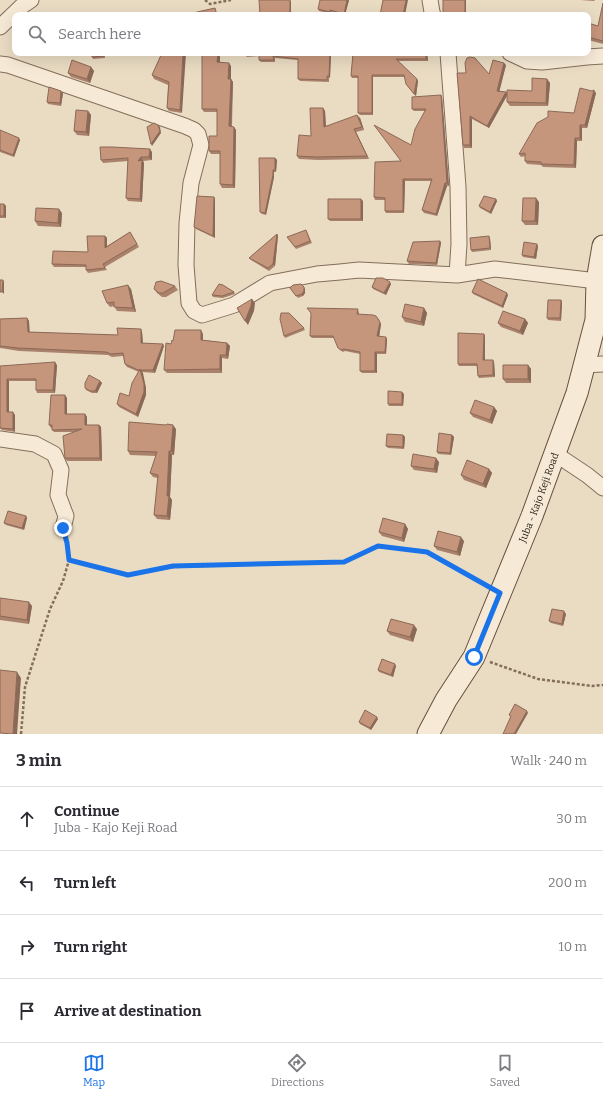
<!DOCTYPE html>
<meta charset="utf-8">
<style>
body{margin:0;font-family:Bitter,serif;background:#f2f2f3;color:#2b2b33}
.stop{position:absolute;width:12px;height:12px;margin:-9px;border:3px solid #1a73e8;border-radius:50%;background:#fff}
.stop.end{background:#1a73e8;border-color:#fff;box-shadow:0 1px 4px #0008}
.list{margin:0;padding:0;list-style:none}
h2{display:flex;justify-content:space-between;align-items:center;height:52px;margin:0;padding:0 16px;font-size:17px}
h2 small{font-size:13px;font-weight:400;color:#7c7c81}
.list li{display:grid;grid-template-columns:26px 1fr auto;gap:12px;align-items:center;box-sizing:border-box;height:64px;padding:0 16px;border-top:1px solid #e1e1e2}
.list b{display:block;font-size:15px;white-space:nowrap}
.list p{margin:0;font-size:13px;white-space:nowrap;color:#7c7c81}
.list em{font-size:13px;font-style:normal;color:#7c7c81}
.icon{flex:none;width:22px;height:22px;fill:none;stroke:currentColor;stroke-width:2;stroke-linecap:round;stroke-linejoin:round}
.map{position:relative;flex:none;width:603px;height:734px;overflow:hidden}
.search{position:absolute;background:#fff;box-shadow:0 4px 16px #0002;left:12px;right:12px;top:12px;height:44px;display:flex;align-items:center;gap:10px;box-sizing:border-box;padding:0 14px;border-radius:8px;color:#7c7c81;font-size:15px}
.sheet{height:308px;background:#fff}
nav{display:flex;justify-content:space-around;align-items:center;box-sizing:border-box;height:56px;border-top:1px solid #e1e1e2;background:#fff;font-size:11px;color:#7c7c81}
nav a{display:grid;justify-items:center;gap:2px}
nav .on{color:#1a73e8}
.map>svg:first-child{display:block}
</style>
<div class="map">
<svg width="603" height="734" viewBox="0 0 603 734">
<rect width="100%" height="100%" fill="#eadcc3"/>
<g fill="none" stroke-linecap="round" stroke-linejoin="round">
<g stroke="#836e5b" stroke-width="17">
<path id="minor" d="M430 0 432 12 433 15
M0 27 22 6 31 0
M448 53 458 187 459 244 457 275
M510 53 527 61 542 62 587 57 603 56
M0 64 8 65 185 126 194 130 198 134 201 145 191 183 187 223 186 265 189 303 194 311 202 315 234 305 270 283 317 274 340 272 359 270 457 275 495 269 597 281
M584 365 603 364
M0 439 35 444 54 454 61 470 58 495 66 516 63 528
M554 453 587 475 603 488"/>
</g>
<g stroke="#65503f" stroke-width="23">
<g id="secondary">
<path id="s1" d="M428 734 446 700 474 657 532 516 577 393 596 320 597 281 603 246"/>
</g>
</g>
<path stroke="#836e5b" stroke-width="2.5" stroke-dasharray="3 2" stroke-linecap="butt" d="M205 0 210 4 231 0
M69 560 128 575 173 567 344 562 378 546 427 552 485 585
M490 662 538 679 592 686 603 685
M21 734 25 687 50 609 63 581 69 560 67 542"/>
<use href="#minor" stroke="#f6ead6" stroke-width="15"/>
<use href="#secondary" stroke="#f6ead6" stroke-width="21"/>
</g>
<path fill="#aa816b" d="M349 0 345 15H342L332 12 331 14 319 11 318 9Z
M580 0H595L594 1Z
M603 3V44L588 40V23L598 26Z
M92 53H105V58L93 59 92 57Z
M162 53 182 113 169 111 167 108 168 85 154 79 152 75Z
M331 53 330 78H329V82L300 81 298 79V60L275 58V62H261L259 60V56L247 57 245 55Z
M353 53H427L428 61H398L418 81 416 96 406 84 405 77H373V115H360L358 113V78H352L351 76Z
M218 54 220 57V62L231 66V79L233 82 232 126 236 130 235 188H222L220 184V154H211L209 151 217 136V112H204L202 109Z
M506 65 499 91 506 92 507 93 532 91 547 79 550 83 548 106H510L507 102V95L489 128 472 119V148H464L463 145 466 73 489 74Z
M91 67 94 71 90 83 71 77 68 73Z
M63 93 61 106 48 104 47 102Z
M596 93 587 128H582V141H577L576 168 543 167 541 165 527 164 525 161V156L521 157 519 154 574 113Z
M441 95 442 97 449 186H447L437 216 424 213 422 210 431 181H405L404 213H386L385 211V200H375L374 197 401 161 411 145 425 111H414L412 109Z
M323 108 325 111 326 126 360 118 364 130 356 132 369 159 318 160 299 159 297 156 311 136Z
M88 111 91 115 89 136 77 135 74 131Z
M0 130 20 140 14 157 0 152Z
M152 152V160L143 161 144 163 142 202 128 201 126 198 128 161 103 163 101 160Z
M275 158 277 160 276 172H274V177L266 215 262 214 260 212Z
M214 197 215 199V238L196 229 194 227Z
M496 199 497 201 491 214 480 208 479 206Z
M363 201V221H330L328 219Z
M539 202 538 225H525L522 221Z
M0 204H4L6 206V218H0Z
M62 213 61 227 38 226 35 221Z
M130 232 139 247 105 267 107 270 88 273 86 270V267H54L52 264 88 252 105 236 107 238V246Z
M307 232 312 243 296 249 287 237Z
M277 234 278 236 275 266 269 271 251 260 249 258Z
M490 238 491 250 472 252 471 250Z
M440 241 441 243 437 265 409 264 407 261Z
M538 246 536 259 523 257 522 255Z
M391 284 386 295 373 289 372 287Z
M175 286 178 290 166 297H162L157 293 154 289Z
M290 288 305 289V293L303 296 298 298Z
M131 289 136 312 117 311 114 306 110 307 107 303Z
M234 292 235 294 223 298 213 297 212 295Z
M472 292 508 295 503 308 473 294Z
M561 300 562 302 561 321 548 320 547 318Z
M424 308 427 313 424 326 405 322 402 317Z
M359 311V314L381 324 379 336 387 339 386 354H377V373H362L360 371V354L345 351 343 352 340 350 334 338H312L310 336Z
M27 318 29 321V332L118 335 141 329 142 332 143 343 164 346 155 373 142 372 146 388V395L138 417 119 407 117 404 129 396 139 372 127 367 125 364 123 356 112 357 108 355 19 351 0 348V319Z
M525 319 528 323 523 335 501 327 498 323Z
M304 328 305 330 285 338 284 336Z
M203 334V340L227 343 230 346 228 359 222 358V373H167L164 370 171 344 173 341Z
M484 334 485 336V360L494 362 495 377 479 378 478 376 477 366H459L458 364Z
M57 365 55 393H37L36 390V381H9V412L15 415V432L2 430 0 428V366Z
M528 365 531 369V383H506L503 379Z
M100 381 102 383 97 393H92L86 390 85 388Z
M404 394 403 406H389L388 404Z
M67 398V414H85L87 417V425H99L101 427 102 461H67L65 458 74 432H54L52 430V428H51L49 425Z
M494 407 497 411 492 424 473 417 470 413Z
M176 429 174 455H172L170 497 172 500 170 520 157 519 154 515 158 478 153 477 150 473 156 456 130 455 128 451Z
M403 435 405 437 404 449 388 448 386 446Z
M452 435 454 437 451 455 438 454 437 452Z
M439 462 437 473 414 470 411 466Z
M489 469 492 473 486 488 464 480 461 475Z
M26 516 27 518 24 530 6 525 4 523Z
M405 524 408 529 404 542 382 536 379 532Z
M464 541 460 556 437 550 434 546Z
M0 598 32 606 29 624 0 620Z
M566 614 563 626 551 623 549 621Z
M417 629 413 642 390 635 387 631Z
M396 666 393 677 379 672 378 670Z
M378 719 371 730 360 724 359 722Z"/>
<path fill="#8b6957" d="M290 0 291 2V15H290Z
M347 0H349L345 15H344V14Z
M406 0H408L405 15H403Z
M465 0H466V15H465Z
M183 53H186L182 113 180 110Z
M330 53H331L330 78 329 76Z
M426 53H427L428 61 426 59Z
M218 54 220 57V65L217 62Z
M229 63 231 66V82L228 79Z
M504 63 506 65 499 93 497 91Z
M91 67 94 71 90 83 87 79Z
M372 75 373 77V115L372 113Z
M231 79 233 82 231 129 229 126Z
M417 79 418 81 416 96 414 94Z
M547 79 550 83 548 106 546 103Z
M594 90 596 93 587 128 585 125Z
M61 91 63 93 61 106 60 103Z
M506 92 508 94 489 128 487 126Z
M441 95 442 97 449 186 447 183Z
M323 108 325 111 326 130 324 127Z
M88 111 91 115 89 136 86 132Z
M357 115 360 118 364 130 362 127Z
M470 116 472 119V148L470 145Z
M158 125 160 127 161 133 152 146 151 144Z
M580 125 582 128V141L580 138Z
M234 127 236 130 235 188 233 185Z
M354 129 356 132 369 159 367 156Z
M19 138 20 140 14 157 13 155Z
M575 138 577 141 576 168 574 165Z
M150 149 152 152V160L149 157Z
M141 157 144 163 142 202 140 199 138 161Z
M275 158 277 160 276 172 275 170Z
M273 170 274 172V177L266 215 265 213Z
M403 179 405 181 404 213 403 211Z
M445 183 447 186 437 216 436 214Z
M214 197 215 199V238L213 236Z
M536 198 539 202 538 225 535 221Z
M361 199 363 201V221L361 219Z
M496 199 497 201 491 214 490 212Z
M4 204 6 206V218L4 216Z
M59 209 62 213 61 227 58 223Z
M277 234 278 236 275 266 273 264Z
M105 236 107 238V250L105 248Z
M489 236 490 238 491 250 490 248Z
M440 241 441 243 437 265 436 263Z
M537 244 538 246 536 259 534 257Z
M3 280 4 282V294L2 292Z
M390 282 391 284 386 295 384 293Z
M128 285 131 289 136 312 133 308Z
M304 287 305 289V293L303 296 302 294Z
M507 293 508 295 503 308 502 306Z
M252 299 255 303 254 311 248 325 245 321Z
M561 300 562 302 561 321 560 318Z
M424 308 427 313 424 326 421 322Z
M27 318 29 321 30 335 28 332Z
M378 318 381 324 379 338 377 336Z
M525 319 528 323 523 335 520 331Z
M141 329 142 332 143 345 141 343Z
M201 330 203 334V344L201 340Z
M484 334 485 336V363L483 360Z
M386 337 387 339 386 354 385 352Z
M227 343 230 346 228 359 226 355Z
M163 344 164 346 155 373 153 370Z
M375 352 377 354V373L375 371Z
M220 355 222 358V373L220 369Z
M493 360 494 362 495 377 493 375Z
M55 362 57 365 55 393 53 390Z
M528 365 531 369V383L528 379Z
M140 369 143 373 146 388V395L138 417 136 414Z
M7 379 9 381V415L7 412Z
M100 381 102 383 97 393 95 391Z
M402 392 404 394 403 406 402 404Z
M65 395 67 398V417L65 414Z
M494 407 497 411 492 424 490 420Z
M13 412 15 415V432L13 429Z
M85 414 87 417V428L85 425Z
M99 425 101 427 102 461 100 458Z
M173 425 176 429 174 455 171 451Z
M403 435 405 437 404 449 403 447Z
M452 435 454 437 451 455 450 453Z
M169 451 172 455 170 497 172 500 170 520 167 516V496Z
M436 458 439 462 437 473 434 469Z
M489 469 492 473 486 488 483 484Z
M26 516 27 518 24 530 22 528Z
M405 524 408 529 404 542 402 538Z
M461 537 464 541 460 556 457 552Z
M29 602 32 606 29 624 27 620Z
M564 611 566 614 563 626 562 624Z
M414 625 417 629 413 642 410 637Z
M395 664 396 666 393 677 391 675Z
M17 672 21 678 17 734H13Z
M527 711 528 713 516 734H514Z
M377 717 378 719 371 730 370 728Z"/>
<path fill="#c6967c" stroke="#8b6957" d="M259 0H290V15H260Z
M320 0H347L344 14 330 10V12L318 9Z
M383 0H406L403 15H380Z
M443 0H465V15H443Z
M603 3V41L588 37V23L598 26Z
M215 8 217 15H184Z
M92 53H103L104 56 92 57Z
M162 53H183L180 110 167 108 169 82 152 75Z
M245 53H330L329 76H327V80L298 79V59L273 56 274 60H259V54L245 55Z
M353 53H426V59H396L417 79 414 94 406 84 404 75H372V113H358V76H351Z
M202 54H218L217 62 229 63 228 79H231L229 126 234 127 233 185 220 184V151H209V136H217V109H202Z
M470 57 475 58 489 74 493 60 504 63 497 91 506 92 487 126 470 116V145H463L457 73H466L465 63 467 58Z
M72 60 91 67 87 79 68 73Z
M532 78 547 79 546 103 507 102V90L532 91Z
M49 87 61 91 60 103 47 102Z
M580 88 592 91 594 90 585 125H580V138H575L574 165 541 164V162L525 161V153L519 154 537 123 548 117V111L574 113Z
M441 95 447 183H445L436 214 422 210 432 179H403V211H385V198L374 197 375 162 401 161 374 125 411 145 415 129 426 109H412V97Z
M310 108H323L324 127 357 115 362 127 354 129 367 156 316 157 297 156 299 135 311 136Z
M76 110 88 111 86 132 74 131Z
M154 123 158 125 160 131 151 144 147 127Z
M0 130 19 138 13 155 0 150Z
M100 147H112L150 149 149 157H141L138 161 142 160 140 199 126 198 128 158 101 160Z
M259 158H275V170H273V175L265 213 260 212Z
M197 196 214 197 213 236 194 227Z
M484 196 496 199 490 212 479 206Z
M523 198H536L535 221H522Z
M328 199H361V219H328Z
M0 204H4V216H0Z
M36 208 59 209 58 223 35 221Z
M306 230 310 241 295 247 287 237Z
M130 232 137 244 103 264 105 268 86 270V265L52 264 53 251 88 252 87 236H105V248Z
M277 234 273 264 268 268 249 258Z
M489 236 490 248 471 250 470 238Z
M440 241 436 263 407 261 413 242Z
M524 242 537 244 534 257 522 255Z
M376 278H383L390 282 384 293 372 287Z
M478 279 507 293 502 306 472 292Z
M0 280H3L2 292H0Z
M161 281 175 286 163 293H159L154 289 156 282Z
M219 284 223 285 234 292 222 296 212 295Z
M301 284 304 287V291L302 294 296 296 290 288 293 285Z
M128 285 133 308 114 307V302L107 303 102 291Z
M252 299 251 306 245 321 237 308Z
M548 300H561L560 318H547Z
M405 304 424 308 421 322 402 317Z
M307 308 358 309 357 314 373 315 376 316 380 322 377 336 386 337 385 352H375V371H360V352L344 349 341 350 338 348 333 336H310L311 313Z
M503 311 525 319 520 331 498 323Z
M281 313H289L304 328 284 336 280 319Z
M27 318 28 332 118 335 117 328 141 329V343L163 344 153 370H138L125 364 123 353 111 354 106 352 18 348 0 346V319Z
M175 330H201V340L227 343 226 355H220V369L164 370 166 343 171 344 172 340 173 341Z
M458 333 484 334 483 360H493V375L478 376 477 364H458Z
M55 362 53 390H36V379H7V412H13V429L0 428V366Z
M503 365H528V379H503Z
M140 369 144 384V392L136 414 117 404 120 393 129 396 132 383Z
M89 375 100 381 95 391H90L85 388V383Z
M388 391 402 392V404H388Z
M51 395H65V414H85V425H99L100 458H65L63 436 82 429 52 430V425H49Z
M475 400 494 407 490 420 470 413Z
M129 422 166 425 167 424 173 425 171 451H169L167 496H169L167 516 154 515 158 475 150 473 157 452 128 451Z
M439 433 452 435 450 453 437 452Z
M387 434 403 435V447L386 446Z
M413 454 436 458 434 469 411 466Z
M467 460 489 469 483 484 461 475Z
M8 511 26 516 22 528 4 523Z
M383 518 405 524 402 538 379 532Z
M438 531 461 537 457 552 434 546Z
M0 598 29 602 27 620 0 616Z
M552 609 564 611 562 624 549 621Z
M391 619 414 625 410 637 387 631Z
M382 659 395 664 391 675 378 670Z
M0 670 17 672 13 734 0 733Z
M515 704 527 711 514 734H503L511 716 509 715Z
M365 710 377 717 370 728 359 722Z"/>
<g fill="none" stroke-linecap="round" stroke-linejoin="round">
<path stroke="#1a73e8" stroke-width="5" d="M63 528 67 543 69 560 128 575 173 566 344 562 378 546 427 552 500 593 474 657"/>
</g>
<g text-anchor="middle" stroke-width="4" stroke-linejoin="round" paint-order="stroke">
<g font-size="10" fill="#34281e" stroke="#f2e7d2">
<text dy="4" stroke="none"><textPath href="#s1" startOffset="262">Juba - Kajo Keji Road</textPath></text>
</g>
</g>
</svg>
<div class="stop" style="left:474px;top:657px"></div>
<div class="stop end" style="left:63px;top:528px"></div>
<div class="search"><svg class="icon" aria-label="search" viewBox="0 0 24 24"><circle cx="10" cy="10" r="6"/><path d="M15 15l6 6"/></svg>Search here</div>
</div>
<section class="sheet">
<h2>3 min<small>Walk · 240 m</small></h2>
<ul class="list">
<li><svg class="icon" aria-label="ahead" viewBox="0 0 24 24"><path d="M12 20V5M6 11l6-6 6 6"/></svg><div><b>Continue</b><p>Juba - Kajo Keji Road</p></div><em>30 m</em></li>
<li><svg class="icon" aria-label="left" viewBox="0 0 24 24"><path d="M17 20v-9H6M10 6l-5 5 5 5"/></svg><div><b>Turn left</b></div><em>200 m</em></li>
<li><svg class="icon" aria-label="right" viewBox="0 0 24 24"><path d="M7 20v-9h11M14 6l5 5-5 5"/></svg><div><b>Turn right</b></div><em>10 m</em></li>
<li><svg class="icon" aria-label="arrive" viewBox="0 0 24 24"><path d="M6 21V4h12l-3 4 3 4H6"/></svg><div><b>Arrive at destination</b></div></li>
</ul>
</section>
<nav>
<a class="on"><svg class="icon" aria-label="map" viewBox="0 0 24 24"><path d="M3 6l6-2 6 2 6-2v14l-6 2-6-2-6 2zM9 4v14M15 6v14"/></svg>Map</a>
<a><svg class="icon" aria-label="directions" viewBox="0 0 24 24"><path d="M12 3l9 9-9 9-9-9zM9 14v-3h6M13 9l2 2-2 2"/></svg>Directions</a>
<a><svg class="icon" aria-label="saved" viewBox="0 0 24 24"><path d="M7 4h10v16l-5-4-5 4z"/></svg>Saved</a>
</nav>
